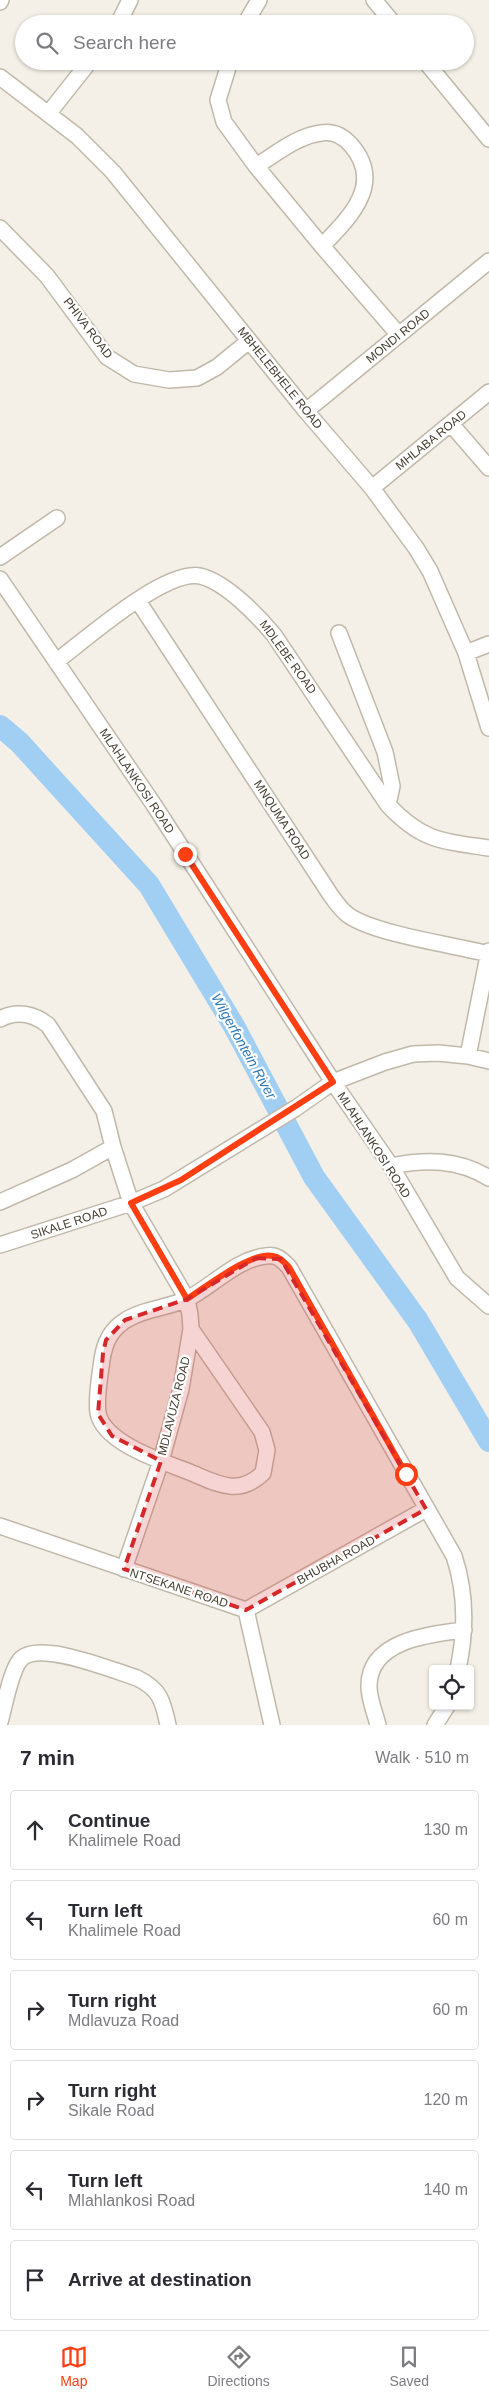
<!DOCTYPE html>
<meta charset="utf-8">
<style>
body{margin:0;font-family:Helvetica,sans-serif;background:#f2f2f3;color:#2b2b33}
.controls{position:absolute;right:15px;bottom:15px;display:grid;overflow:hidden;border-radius:5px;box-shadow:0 1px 4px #0004}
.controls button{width:45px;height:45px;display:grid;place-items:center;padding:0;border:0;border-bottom:1px solid #e1e1e2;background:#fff;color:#2b2b33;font:25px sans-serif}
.stop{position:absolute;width:15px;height:15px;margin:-11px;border:4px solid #ff3e12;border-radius:50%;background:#fff}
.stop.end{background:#ff3e12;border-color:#fff;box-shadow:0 1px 5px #0008}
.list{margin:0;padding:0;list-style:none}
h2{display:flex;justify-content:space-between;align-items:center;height:65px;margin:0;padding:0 20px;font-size:21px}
h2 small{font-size:16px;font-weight:400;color:#7c7c81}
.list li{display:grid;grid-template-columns:32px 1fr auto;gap:15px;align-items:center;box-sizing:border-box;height:80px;margin:0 10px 10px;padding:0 10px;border:1px solid #e1e1e2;border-radius:5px}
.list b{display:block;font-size:19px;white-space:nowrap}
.list p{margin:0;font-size:16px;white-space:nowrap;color:#7c7c81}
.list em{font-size:16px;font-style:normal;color:#7c7c81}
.icon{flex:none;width:28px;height:28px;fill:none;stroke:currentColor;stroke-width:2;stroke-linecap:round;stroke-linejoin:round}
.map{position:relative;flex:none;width:489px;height:1725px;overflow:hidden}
.search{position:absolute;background:#fff;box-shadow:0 1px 4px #0004;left:15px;right:15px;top:15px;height:55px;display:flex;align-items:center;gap:12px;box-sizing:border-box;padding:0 18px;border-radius:28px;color:#7c7c81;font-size:19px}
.sheet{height:605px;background:#fff}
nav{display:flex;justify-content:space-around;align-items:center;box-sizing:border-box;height:70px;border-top:1px solid #e1e1e2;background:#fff;font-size:14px;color:#7c7c81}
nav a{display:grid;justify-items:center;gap:2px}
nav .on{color:#ff3e12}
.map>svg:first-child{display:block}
</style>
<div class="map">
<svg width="489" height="1725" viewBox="0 0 489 1725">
<rect width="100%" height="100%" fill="#f4f0e7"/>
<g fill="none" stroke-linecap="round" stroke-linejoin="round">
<path stroke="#a1cef3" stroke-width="22" d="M0 726 19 742 149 885 234 1026 314 1177 418 1321 489 1441"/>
<g stroke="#c0b8a9" stroke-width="18">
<path id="minor" d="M374 0 394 24
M0 2 1 0
M118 24 130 0
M245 24 259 0
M230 61 218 100 224 122 256 166 322 246 399 335
M425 61 489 139
M0 77 77 136 113 172 306 411 372 488 416 548 430 571 466 653 489 728
M48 114 90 61
M256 166C276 154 297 136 321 133 333 131 343 136 351 145 385 184 349 218 322 246
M0 228 47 276 107 357 134 374 169 380 197 378 217 367 249 341
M306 411 489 261
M451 424 489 468
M372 488 489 392
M0 557 57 518
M0 579 154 805 333 1082 391 1166 457 1278 489 1306
M138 601 330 894C335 901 340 909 348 915 374 934 454 945 489 954
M339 633 385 752 392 786 388 805
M466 653 489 644
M57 661C86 639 165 569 200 576 226 582 258 616 274 635L388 805C422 841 441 841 489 848
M0 1019C17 1010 34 1014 48 1025L104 1111 113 1147 131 1203 187 1299 190 1315 191 1329 181 1389 161 1461 124 1569
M468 1056 489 951
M391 1166C426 1159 458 1159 489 1178
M0 1202 72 1170 113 1147
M0 1245 131 1203 164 1189 296 1108 333 1082 385 1062 413 1054 438 1053 468 1056 489 1061
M191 1329 262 1432 267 1450 263 1473C237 1498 215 1482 187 1471 161 1461 104 1443 98 1413 96 1398 99 1382 101 1367 103 1349 107 1333 123 1322 141 1309 168 1308 187 1299 213 1286 236 1259 266 1256 277 1254 282 1260 289 1267L454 1556C466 1592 466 1632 458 1669
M0 1526 246 1610
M246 1610 426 1509
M246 1610 272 1725
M0 1722C5 1705 10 1673 20 1660 38 1639 114 1671 137 1678 160 1689 163 1701 168 1725
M378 1725C375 1713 369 1699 369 1687 368 1640 431 1634 464 1630
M435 1725 447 1706"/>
</g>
<use href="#minor" stroke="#fff" stroke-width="15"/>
</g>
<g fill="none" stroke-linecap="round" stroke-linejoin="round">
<path stroke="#ff3e12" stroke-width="6" d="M185 854 333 1082 181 1180 131 1203 187 1299C206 1287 251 1251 273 1256 280 1257 284 1262 289 1267L406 1474"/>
</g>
<path fill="#d62828" fill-opacity="0.2" stroke="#d62828" stroke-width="4" stroke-dasharray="10 6" stroke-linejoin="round" d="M256 1258 281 1259 426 1509 246 1610 124 1569 161 1461 112 1436 98 1414 103 1353 106 1340 125 1320 187 1299Z"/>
<g text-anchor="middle" stroke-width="4.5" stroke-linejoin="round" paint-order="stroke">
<g font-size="12" fill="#474135" stroke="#fff">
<text transform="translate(88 328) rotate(53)" y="4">PHIVA ROAD</text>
<text transform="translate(398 336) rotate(-39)" y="4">MONDI ROAD</text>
<text transform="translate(280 378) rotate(51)" y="4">MBHELEBHELE ROAD</text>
<text transform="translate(431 440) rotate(-39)" y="4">MHLABA ROAD</text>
<text transform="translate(288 657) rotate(54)" y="4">MDLEBE ROAD</text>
<text transform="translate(137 781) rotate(56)" y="4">MLAHLANKOSI ROAD</text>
<text transform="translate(282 820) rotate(57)" y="4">MNQUMA ROAD</text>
<text transform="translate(374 1145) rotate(57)" y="4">MLAHLANKOSI ROAD</text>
<text transform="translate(69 1223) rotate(-18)" y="4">SIKALE ROAD</text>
<text transform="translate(174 1406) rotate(-76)" y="4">MDLAVUZA ROAD</text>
<text transform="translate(336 1560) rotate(-29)" y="4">BHUBHA ROAD</text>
<text transform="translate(179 1588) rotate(18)" y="4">NTSEKANE ROAD</text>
</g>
<g font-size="14" font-style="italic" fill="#2a77b7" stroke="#fff">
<text transform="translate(244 1046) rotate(61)" y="5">Wilgerfontein River</text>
</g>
</g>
</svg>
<div class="controls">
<button><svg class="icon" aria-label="locate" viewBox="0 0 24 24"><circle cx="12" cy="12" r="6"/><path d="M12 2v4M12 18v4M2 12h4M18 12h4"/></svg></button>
</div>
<div class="stop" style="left:406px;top:1474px"></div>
<div class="stop end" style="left:185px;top:854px"></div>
<div class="search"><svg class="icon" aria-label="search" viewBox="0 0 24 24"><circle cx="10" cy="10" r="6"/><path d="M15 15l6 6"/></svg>Search here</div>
</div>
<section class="sheet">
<h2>7 min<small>Walk · 510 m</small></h2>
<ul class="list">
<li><svg class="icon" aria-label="ahead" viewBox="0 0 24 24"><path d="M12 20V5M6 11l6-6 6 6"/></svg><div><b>Continue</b><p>Khalimele Road</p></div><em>130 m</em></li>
<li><svg class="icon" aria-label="left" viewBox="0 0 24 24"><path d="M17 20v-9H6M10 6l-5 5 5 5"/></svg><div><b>Turn left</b><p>Khalimele Road</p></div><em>60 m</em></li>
<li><svg class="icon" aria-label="right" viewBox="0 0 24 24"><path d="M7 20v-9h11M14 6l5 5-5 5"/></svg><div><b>Turn right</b><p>Mdlavuza Road</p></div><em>60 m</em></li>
<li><svg class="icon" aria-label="right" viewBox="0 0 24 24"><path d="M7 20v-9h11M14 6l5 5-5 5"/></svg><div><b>Turn right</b><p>Sikale Road</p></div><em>120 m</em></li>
<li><svg class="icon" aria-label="left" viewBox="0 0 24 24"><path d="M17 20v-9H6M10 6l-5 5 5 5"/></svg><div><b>Turn left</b><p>Mlahlankosi Road</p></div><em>140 m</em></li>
<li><svg class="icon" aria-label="arrive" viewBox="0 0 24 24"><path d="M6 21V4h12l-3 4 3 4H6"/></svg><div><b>Arrive at destination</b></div></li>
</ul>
</section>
<nav>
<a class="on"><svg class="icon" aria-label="map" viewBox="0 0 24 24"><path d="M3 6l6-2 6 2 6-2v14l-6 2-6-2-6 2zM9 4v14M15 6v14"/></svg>Map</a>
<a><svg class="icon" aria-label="directions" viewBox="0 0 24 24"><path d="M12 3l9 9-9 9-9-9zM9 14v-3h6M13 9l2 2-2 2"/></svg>Directions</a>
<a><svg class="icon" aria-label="saved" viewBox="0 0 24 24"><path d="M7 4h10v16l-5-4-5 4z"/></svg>Saved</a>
</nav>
